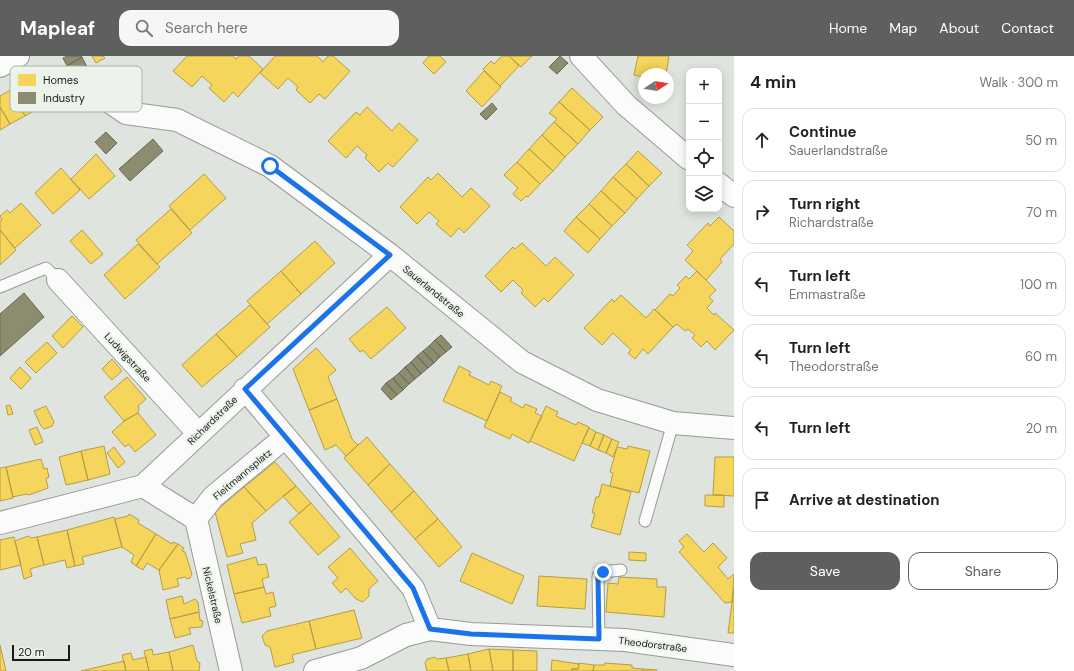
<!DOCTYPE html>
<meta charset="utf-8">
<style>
body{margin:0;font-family:"DM Sans",sans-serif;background:#f6f6f6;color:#222}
.controls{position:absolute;right:12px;top:12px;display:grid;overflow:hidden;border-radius:8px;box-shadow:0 2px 10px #0003}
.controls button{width:36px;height:36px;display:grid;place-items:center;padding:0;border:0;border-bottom:1px solid #e0e0e0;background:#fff;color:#222;font:20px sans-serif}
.compass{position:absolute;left:638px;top:12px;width:36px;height:36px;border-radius:50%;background:#fff;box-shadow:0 2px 10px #0003;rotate:78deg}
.scale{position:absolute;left:12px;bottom:10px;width:58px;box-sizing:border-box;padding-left:4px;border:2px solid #171916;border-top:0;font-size:11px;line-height:14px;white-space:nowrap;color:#171916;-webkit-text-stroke:3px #ecf3ea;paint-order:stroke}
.stop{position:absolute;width:12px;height:12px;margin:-9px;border:3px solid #1a73e8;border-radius:50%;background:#fff}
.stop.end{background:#1a73e8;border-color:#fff;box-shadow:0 1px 4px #0008}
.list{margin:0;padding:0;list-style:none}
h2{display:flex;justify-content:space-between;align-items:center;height:52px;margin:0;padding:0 16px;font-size:17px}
h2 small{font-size:13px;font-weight:400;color:#767676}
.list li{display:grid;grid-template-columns:26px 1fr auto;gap:12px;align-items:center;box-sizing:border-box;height:64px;margin:0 8px 8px;padding:0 8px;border:1px solid #e0e0e0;border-radius:12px}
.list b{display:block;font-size:15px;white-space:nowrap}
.list p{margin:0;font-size:13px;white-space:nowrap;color:#767676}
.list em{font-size:13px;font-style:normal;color:#767676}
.actions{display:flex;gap:8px;padding:12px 16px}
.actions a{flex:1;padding:9px 0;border:1px solid #5d605c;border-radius:12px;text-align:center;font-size:14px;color:#5d605c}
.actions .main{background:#5d605c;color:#fff}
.icon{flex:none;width:22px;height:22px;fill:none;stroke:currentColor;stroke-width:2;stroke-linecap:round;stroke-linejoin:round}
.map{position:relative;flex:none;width:734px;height:615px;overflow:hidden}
header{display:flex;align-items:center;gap:24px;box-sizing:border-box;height:56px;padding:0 20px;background:#5d605c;color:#fff}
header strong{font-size:19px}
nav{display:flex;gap:22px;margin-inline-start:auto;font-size:14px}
.search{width:280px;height:36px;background:#f6f6f6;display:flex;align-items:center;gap:10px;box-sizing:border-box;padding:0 14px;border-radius:12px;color:#767676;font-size:15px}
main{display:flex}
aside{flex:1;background:#fff}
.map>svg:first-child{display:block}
</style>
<header>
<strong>Mapleaf</strong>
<div class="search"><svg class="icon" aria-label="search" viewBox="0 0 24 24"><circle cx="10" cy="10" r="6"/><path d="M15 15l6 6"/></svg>Search here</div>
<nav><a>Home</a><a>Map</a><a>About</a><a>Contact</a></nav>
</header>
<main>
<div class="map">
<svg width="734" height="615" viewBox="0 0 734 615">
<rect width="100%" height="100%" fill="#e0e4df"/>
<path fill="#f6d55c" stroke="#b39d47" d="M92 0H103L105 2 96 7Z
M187 0H233L236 3 239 0H249L263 13 238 41 233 36 224 46 209 32 212 29 202 20 192 31 173 15Z
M275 0H317L323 6 328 0H333L350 15 325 43 319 38 310 47 296 34 298 31 288 22 278 33 260 17Z
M429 0H440L446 6 434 18 423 7Z
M502 0H509L519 10 500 30 483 13 491 5 494 8Z
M509 0H532L521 11Z
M638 0H669L666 18H644V21L634 19Z
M484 15 501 31 482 51 466 35Z
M26 25 41 51 25 60 11 34Z
M572 32 603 61 590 74 559 46Z
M11 34 25 60 10 68 0 51V40Z
M559 46 590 74 578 88 554 66 557 63 549 57Z
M0 51 10 68 0 74Z
M367 51 392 75 399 67 418 84 393 111 388 107 379 116 365 102 367 99 357 90 346 102 328 85 356 56 360 59Z
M554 66 578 88 565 101 542 79Z
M542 79 565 101 553 115 529 93Z
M529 93 553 115 540 128 517 106Z
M638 95 662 117 649 130 626 108Z
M96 98 115 120 89 143 71 123Z
M517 106 540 128 528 141 526 140 521 145 513 138 518 132 504 119Z
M626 108 649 130 637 143 613 121Z
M61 112 80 134 53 158 35 137Z
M438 117 462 141 471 132 490 150 464 177 459 172 451 181 436 168 439 165 429 156 417 168 400 151 428 121 431 124Z
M204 118 226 142 190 174 169 150Z
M613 121 637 143 625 157 601 135Z
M601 135 625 157 612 170 589 148Z
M21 147 41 169 15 192 0 174V165L2 164 0 160 7 154 10 157Z
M589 148 612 170 600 183 576 161Z
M171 153 192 177 157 208 136 184Z
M576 161 600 183 588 197 564 175Z
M719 161 734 175V188L720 203 722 206 706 224 685 204 693 195 687 189 708 167 710 170Z
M0 174 16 194 0 209Z
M82 174 103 198 91 208 70 185Z
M315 185 335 207 301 238 281 215Z
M522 187 546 210 555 201 574 219 548 246 544 242 535 251 521 237 523 234 513 224 501 236 485 220 513 191 515 193Z
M138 188 160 211 125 243 104 219Z
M281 215 301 238 267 268 247 245Z
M697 215 716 234 709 241 713 245 707 252 714 259 715 257 734 274 715 294 707 285 701 291 692 282 695 279 688 273 685 275 677 268 673 271 655 254 670 238 673 240 680 232 677 229 686 220 689 223Z
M621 239 646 262 654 253 673 271 648 298 643 293 635 303 628 297 631 294 613 277 602 289 584 272 612 243 614 246Z
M250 249 270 271 237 301 216 278Z
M387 251 406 272 371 303 363 294 360 296 349 283Z
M72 260 83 271 63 292 52 280Z
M216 278 237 301 202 331 182 309Z
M47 286 57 297 36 317 25 306Z
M316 292 336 314 328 321 337 343 309 354 293 313Z
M112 303 122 315 112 324 102 313Z
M459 310 471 316 469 319 489 329 491 325 502 330 487 365 443 345Z
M20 311 31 322 21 333 10 322Z
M127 321 146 343 138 350 139 352 138 357 124 365 104 341Z
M500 336 512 342 510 345 523 352 525 348 537 353 535 357 542 360 529 387 512 378 510 383 484 371Z
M337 343 352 383 358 389 346 400 336 389 325 394 309 354Z
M10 349 13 358 8 359 6 350Z
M46 350 54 366 52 370 44 373 41 370 34 355Z
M546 350 558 356 556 360 576 369 578 366 589 371 574 405 530 385Z
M138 357 156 379 135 396 129 388 125 391 112 376 124 365Z
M37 371 43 386 35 389 29 374Z
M589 372 596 376 590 390 582 387Z
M596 376 604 379 598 394 590 390Z
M604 379 612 383 606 397 598 394Z
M367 381 390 408 368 429 344 402Z
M612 383 619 386 613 401 606 397Z
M104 390 110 418 88 424 81 395Z
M628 390 650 395 639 437 610 430 613 417 610 416 617 391 627 393Z
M114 391 125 406 118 412 107 397Z
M81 395 88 424 66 429 59 401Z
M715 401H734V440L713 439Z
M41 403 44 413 47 412 49 421 46 422 48 432 29 439 26 438 13 441 6 411Z
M275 406 296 430 266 455 244 431Z
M390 408 414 435 391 456 368 429Z
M6 411 13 442 0 445V412Z
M602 428 631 436 620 479 591 471 595 457H592L596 441H599Z
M296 430 311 447 299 458 283 440Z
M244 431 266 455 252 467 256 484 240 488 243 497 227 501 215 456Z
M414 435 438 463 415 483 391 456Z
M705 439H724V451L705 450Z
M311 447 340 481 318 499 289 466Z
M129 458 139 464 138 467 156 478 136 510 131 506 134 499 122 491 115 463 128 460Z
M114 461 122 491 82 501 84 508 75 510 67 474Z
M438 463 462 491 439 511 415 483Z
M67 474 75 510 67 512 65 504 44 509 37 481Z
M156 478 172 488 173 486 178 488 159 514 147 507 143 514 136 510Z
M687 478 704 496 713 487 727 502 718 511 728 523 734 518 732 546 725 547 679 496 684 491 679 485Z
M28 480 31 482 37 481 44 509 30 513 32 520 24 523 15 485Z
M14 481 21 509 0 514V484Z
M178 488 184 492 182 495 185 496 192 518 190 522 187 523 185 521 177 523 179 530 163 534 159 514Z
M350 492 378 525 369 533V540L363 546 356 543 346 532 341 537 332 527 338 522 328 511Z
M629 496 646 497V505L629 504Z
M472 497 524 520 512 548 460 525Z
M256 501 258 509 266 508 269 521 262 523 264 531 234 538 227 509Z
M539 520 587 523 585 553 537 550Z
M619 521 657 523V531H666L664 561 606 556 608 527 618 528Z
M264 531 266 538 273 536 276 550 269 552 271 560 242 567 234 538Z
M734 532V577H728Z
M182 540 184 548 195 543 198 546 199 556 170 563 166 544Z
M354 554 362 582 316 593 309 565Z
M199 556 200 564 203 565 202 571 189 572 191 578 175 582 170 563Z
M309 565 316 593 292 599 294 606 275 611 270 591 265 589 262 580 267 575Z
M0 589 6 615H0Z
M193 589 197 605 200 607 199 615H173L169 596Z
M152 593 153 599 169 596 173 615H149L144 595Z
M489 593 513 594V615H493Z
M489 593 493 615H471L468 598Z
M513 594 537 595V615H513Z
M131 597 133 604 146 601 149 615H126L122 599Z
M468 598 471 615H449L446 602Z
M435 601 437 603 446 602 449 615H427L425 607 427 603Z
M552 604 579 608 578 613H572V615H551Z
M124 605 126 615H81Z
M579 607 594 609 593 615H572V613H578Z
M605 607 632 609V612L643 613V615H593L594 609H604Z
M643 613 657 614V615H643Z"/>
<path fill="#8c8c6e" stroke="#696a54" d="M67 0H81L82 1 67 10 63 2Z
M560 0 568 7 557 18 549 11Z
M82 1 86 9 72 17 67 10Z
M86 9 90 17 76 25 72 17Z
M492 47 497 53 486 64 480 58Z
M106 76 117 87 106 98 95 86Z
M153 83 163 95 130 125 119 113Z
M24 237 44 261 0 300V258Z
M441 279 452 291 446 296 435 284Z
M435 284 446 296 440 301 429 290Z
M429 290 440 301 434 307 423 295Z
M423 295 434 307 428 312 417 300Z
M417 300 428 312 421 318 411 306Z
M411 306 421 318 415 323 405 311Z
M405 311 415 323 409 328 399 317Z
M399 317 409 328 403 334 393 322Z
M393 322 403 334 397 339 386 327Z
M386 327 397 339 391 344 381 333Z"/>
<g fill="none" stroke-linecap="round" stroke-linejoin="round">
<g stroke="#979a97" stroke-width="13">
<path id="lane" d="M0 231 46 212 58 224
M645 465 673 367
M599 583 598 520 603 516 621 514"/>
</g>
<g stroke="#979a97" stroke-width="24">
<path id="street" d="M581 0 626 49 689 103
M0 10 18 0
M107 44 126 57 177 64 270 110 390 199 522 306 597 344 673 367 734 372
M719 128 734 140
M58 224 198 377
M245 333 413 532 430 573
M143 430 196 463
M196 463 231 615
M196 463 213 441 284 382
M0 467 143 430 390 199
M315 615 361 602 406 579 430 573 471 578 625 584 734 599"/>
</g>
<use href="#lane" stroke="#fafbfa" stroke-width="11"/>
<use href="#street" stroke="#fafbfa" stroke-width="22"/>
</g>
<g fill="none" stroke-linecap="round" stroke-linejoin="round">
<path stroke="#1a73e8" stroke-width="5" d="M270 110 390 199 245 333 413 532 430 573 471 578 599 583 598 520 603 516"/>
</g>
<g text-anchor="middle" stroke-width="4" stroke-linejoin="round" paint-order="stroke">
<g font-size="10" fill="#171916" stroke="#ecf3ea">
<text transform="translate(434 235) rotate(39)" y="4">Sauerlandstraße</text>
<text transform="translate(128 301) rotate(47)" y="4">Ludwigstraße</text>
<text transform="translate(212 364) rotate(-44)" y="4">Richardstraße</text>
<text transform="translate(242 418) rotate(-40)" y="4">Fleitmannsplatz</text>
<text transform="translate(213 539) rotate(77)" y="4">Nickelstraße</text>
<text transform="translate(653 588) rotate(7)" y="4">Theodorstraße</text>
</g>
</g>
<rect x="10" y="10" width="132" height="46" rx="6" fill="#ecf3ea" stroke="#acb2aa" stroke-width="1"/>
<rect x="18" y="18" width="18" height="12" fill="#f6d55c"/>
<rect x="18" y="36" width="18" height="12" fill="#8c8c6e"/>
<g font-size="11" fill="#171916">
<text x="43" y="28">Homes</text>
<text x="43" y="46">Industry</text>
</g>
</svg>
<div class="controls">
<button>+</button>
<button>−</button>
<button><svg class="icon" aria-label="locate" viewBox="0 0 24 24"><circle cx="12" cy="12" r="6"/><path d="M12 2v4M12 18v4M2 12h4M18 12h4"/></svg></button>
<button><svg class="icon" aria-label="layers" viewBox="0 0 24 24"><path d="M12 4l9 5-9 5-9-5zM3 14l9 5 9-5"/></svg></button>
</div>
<svg class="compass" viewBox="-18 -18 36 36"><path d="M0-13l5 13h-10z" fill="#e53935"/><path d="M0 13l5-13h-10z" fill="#767676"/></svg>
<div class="scale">20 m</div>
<div class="stop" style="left:270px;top:110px"></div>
<div class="stop end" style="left:603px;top:516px"></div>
</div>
<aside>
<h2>4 min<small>Walk · 300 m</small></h2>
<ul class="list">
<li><svg class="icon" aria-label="ahead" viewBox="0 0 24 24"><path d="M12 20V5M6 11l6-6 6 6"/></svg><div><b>Continue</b><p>Sauerlandstraße</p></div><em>50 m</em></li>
<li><svg class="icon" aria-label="right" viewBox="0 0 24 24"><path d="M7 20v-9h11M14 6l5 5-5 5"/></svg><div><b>Turn right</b><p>Richardstraße</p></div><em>70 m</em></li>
<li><svg class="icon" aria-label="left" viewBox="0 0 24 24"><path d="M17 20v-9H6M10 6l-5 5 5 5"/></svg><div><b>Turn left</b><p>Emmastraße</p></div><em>100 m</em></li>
<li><svg class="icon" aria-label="left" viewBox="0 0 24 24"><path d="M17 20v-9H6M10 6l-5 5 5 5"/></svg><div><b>Turn left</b><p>Theodorstraße</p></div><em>60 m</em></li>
<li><svg class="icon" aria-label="left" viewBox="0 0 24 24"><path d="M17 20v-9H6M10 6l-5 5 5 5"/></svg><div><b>Turn left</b></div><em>20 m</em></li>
<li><svg class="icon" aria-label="arrive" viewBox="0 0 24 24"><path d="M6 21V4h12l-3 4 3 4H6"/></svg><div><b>Arrive at destination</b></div></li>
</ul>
<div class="actions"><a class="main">Save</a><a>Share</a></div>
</aside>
</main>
